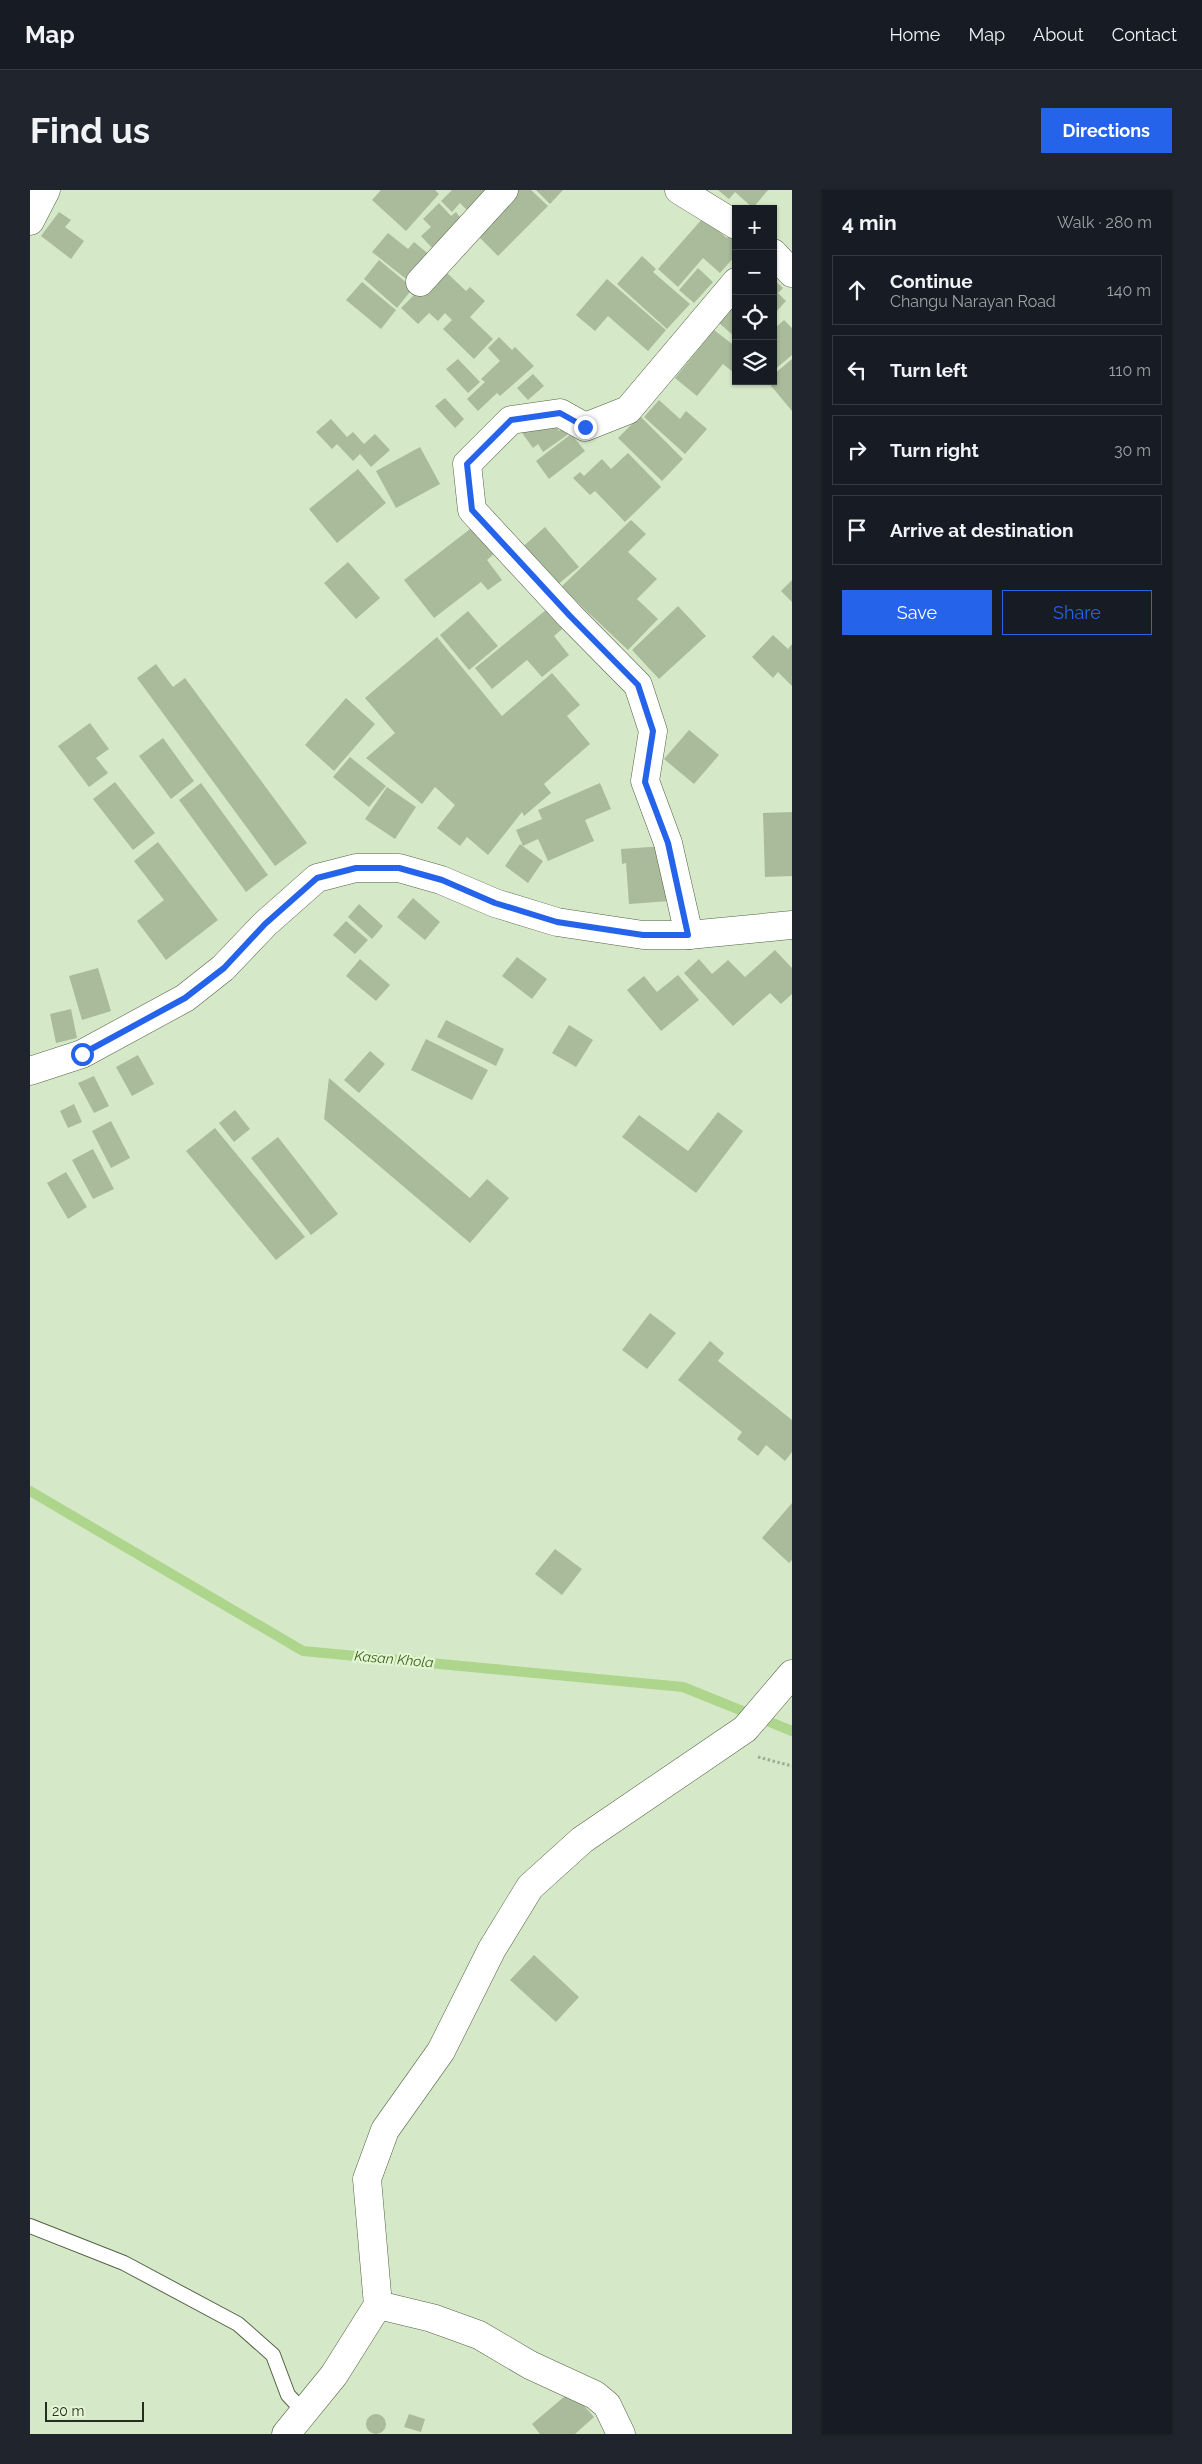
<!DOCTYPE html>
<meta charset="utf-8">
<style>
body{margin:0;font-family:Raleway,sans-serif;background:#20242c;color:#f1f3f6}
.controls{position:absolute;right:15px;top:15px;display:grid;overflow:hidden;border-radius:0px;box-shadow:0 1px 4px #0004}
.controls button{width:45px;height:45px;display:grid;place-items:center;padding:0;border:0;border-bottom:1px solid #363941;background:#171b24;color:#f1f3f6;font:25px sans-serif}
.scale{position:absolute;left:15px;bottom:12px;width:99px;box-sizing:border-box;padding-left:5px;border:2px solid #262d20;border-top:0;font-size:14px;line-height:18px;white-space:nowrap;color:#262d20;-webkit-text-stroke:4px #e2f6d4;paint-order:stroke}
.stop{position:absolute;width:15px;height:15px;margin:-11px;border:4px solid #2563eb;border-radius:50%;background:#fff}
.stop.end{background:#2563eb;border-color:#fff;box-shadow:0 1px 5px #0008}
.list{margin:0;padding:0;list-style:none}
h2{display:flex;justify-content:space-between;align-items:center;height:65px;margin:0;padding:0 20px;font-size:21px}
h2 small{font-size:16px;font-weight:400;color:#9ea1a6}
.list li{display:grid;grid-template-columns:32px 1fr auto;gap:15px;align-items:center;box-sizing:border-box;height:70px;margin:0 10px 10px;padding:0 10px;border:1px solid #363941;border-radius:0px}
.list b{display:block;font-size:19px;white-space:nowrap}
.list p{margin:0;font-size:16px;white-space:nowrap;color:#9ea1a6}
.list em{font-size:16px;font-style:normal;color:#9ea1a6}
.actions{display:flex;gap:10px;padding:15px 20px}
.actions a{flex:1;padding:11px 0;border:1px solid #2563eb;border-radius:0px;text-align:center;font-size:18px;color:#2563eb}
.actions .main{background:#2563eb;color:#fff}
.icon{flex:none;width:28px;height:28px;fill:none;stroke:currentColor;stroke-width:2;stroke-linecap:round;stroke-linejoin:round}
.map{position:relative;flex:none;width:762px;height:2244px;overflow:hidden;border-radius:0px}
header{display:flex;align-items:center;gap:30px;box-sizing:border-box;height:70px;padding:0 25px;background:#171b24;border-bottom:1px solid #363941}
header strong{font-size:24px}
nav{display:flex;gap:28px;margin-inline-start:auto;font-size:18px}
.intro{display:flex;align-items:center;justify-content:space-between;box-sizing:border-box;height:120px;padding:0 30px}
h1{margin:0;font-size:35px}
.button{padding:12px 22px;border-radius:0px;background:#2563eb;color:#fff;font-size:18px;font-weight:700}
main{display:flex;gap:30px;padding:0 30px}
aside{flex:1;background:#171b24;border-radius:0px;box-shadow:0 1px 4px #0004}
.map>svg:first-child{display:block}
</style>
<header>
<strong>Map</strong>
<nav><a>Home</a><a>Map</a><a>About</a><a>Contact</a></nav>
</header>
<div class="intro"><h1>Find us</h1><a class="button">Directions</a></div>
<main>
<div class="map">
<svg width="762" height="2244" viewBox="0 0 762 2244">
<rect width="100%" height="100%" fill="#d5e8c7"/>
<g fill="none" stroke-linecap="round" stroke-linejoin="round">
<path stroke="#aed58c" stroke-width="10" d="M0 1301 273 1461 653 1497 762 1541"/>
</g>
<path fill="#a9bb9b" d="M351 0H405L409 4 376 41 342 10Z
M422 0H463L440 23 430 13 422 22 411 11Z
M484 0H501L518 16 468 66 443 41Z
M506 0H533L520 14Z
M688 0H738L723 18 705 2 699 9Z
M409 13 421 26 426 22 433 31 404 60 391 46 401 37 393 29Z
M29 22 41 30 35 37 54 51 41 69 11 46Z
M673 28 697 48 703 40 706 43V65L690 83 673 68 648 97 628 79Z
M358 43 378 59 384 52 401 66 380 92 342 62Z
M612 66 626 79 623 82 660 114 637 139 587 94Z
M349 70 383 98 367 118 334 89Z
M668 78 683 92 664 113 649 100Z
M417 83 436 101 440 97 455 111 440 127 463 149 444 169 413 139 422 130 415 123 408 131 399 123 388 134 371 118 389 100 395 106Z
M577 89 636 140 618 161 578 126 565 141 546 125Z
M743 89 753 98 748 103 756 111 743 125Z
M332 92 366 120 351 139 316 110Z
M706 112V148L688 132Z
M754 130 762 138V165L743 181V137L744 139Z
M684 140 706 157V182L704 183 693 174 667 206 645 188Z
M469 147 482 160 485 157 504 176 470 206 467 203 448 221 437 209 455 192 451 189 470 171 458 158Z
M428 169 450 192 438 203 416 179Z
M762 169V221L737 191H743V185Z
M503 184 514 196 498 210 487 198Z
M415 208 434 229 425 238 405 216Z
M629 210 650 229 656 221 677 239 655 264 614 227Z
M610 226 653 269 632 291 588 248Z
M301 229 317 247 323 242 334 254 345 244 360 260 341 277 330 264 323 271 307 254 302 259 286 242Z
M523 232 529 241 535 236 540 243 513 262 508 254 503 258 487 236Z
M541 244 555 261 519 289 506 271Z
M390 257 410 294 366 318 346 281Z
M598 263 631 297 595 332 565 301 560 305 543 288 550 282 554 286 572 269 581 279Z
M328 279 356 313 307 353 279 319Z
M601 330 616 344 598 362 627 389 607 409 628 429 598 460 531 397Z
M444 336 465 363 457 370 472 390 458 400 451 392 404 428 374 390Z
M515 337 549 377 521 400 488 361Z
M318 372 350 408 326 429 294 393Z
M762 390V412L751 401Z
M648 416 676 446 629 489 602 460Z
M516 420 532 439 524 446 539 465 512 487 497 470 462 499 445 478Z
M438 421 468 456 439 480 410 445Z
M743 445 758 459 762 454V496L748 482 743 488 722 467Z
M407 447 472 526 522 483 550 515 537 526 560 554 514 594 521 603 494 626 492 622 458 665 437 647 430 656 407 638 425 615 405 597 392 614 336 568 365 543 335 508Z
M126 474 143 497 155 488 277 653 245 676 107 488Z
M316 508 345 534 304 581 275 555Z
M60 533 79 559 66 568 78 583 59 597 28 556Z
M659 540 689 565 664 594 634 569Z
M133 548 164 591 141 609 109 566Z
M320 567 356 596 339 617 303 587Z
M85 592 125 643 103 660 63 609Z
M171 593 238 685 216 702 149 610Z
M570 593 581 619 555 630 564 651 518 671 508 649 493 656 486 640 512 629 508 620Z
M357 597 386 617 365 649 335 629Z
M762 622V686L735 687 733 623Z
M128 652 188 730 136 770 107 731 134 710 104 671Z
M490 654 513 671 498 693 475 676Z
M635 656 640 711 599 714 596 673 592 674 591 659Z
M383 708 410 732 395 750 367 727Z
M329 714 353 736 342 749 318 727Z
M316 731 338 750 325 764 303 745Z
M745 760 762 778V804L751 814 740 803 703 836 654 783 669 769 682 784 698 770 715 787Z
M487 767 517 789 502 809 472 786Z
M330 769 360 795 346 811 316 786Z
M68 778 81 821 52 830 39 786Z
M648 785 669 810 631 841 597 800 614 786 627 802Z
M41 819 47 848 26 853 20 824Z
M416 830 474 859 466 876 407 847Z
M539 835 563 850 546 877 522 863Z
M396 849 458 880 442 910 381 880Z
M340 861 355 874 329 903 314 890Z
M108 865 124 894 102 906 86 877Z
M64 886 79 916 64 923 48 893Z
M299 888 440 1008 457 989 479 1008 440 1053 294 929Z
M44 914 52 932 38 938 30 921Z
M205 920 220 939 204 952 189 933Z
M688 922 713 941 666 1003 592 947 609 925 658 961Z
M81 931 100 968 81 978 62 941Z
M185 938 275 1047 246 1070 156 961Z
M248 947 308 1024 281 1045 221 968Z
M63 959 84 999 63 1009 42 970Z
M36 982 57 1017 38 1029 17 993Z
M620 1123 646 1143 617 1179 592 1160Z
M680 1151 694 1163 688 1171 762 1230V1262L755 1271 736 1255 728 1266 707 1249 712 1242 648 1190Z
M762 1313V1370L759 1373 732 1348Z
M525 1359 552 1379 532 1405 505 1384Z
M504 1765 549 1807 526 1832 480 1790Z
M541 2201 564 2227 545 2244H510L502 2234Z
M379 2224 395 2229 391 2242 374 2237Z
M336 2234a10 10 0 1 1 20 0a10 10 0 1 1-20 0Z"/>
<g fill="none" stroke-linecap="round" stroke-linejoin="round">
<g stroke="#536346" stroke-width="16">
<path id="service" d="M0 2036 94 2073 208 2134 243 2165 258 2205 274 2222"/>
</g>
<g stroke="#536346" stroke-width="29">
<path id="minor" d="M649 0 706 35
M0 31 16 0
M743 63 762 83
M390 92 474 0
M659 745 638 653 615 591 623 541 608 495 540 426 442 320 437 274 481 230 530 223 555 237 598 220 706 92
M348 2115 402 2128 449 2145 500 2175 565 2205 577 2215 591 2244
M256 2244 304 2185 348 2115 337 1989 355 1940 411 1861 462 1759 500 1697 552 1650 715 1539 762 1484"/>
</g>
<g stroke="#536346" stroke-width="29">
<path id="secondary" d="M0 881 52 864 155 808 193 778 235 734 287 688 326 678H369L411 690 465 713 527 732 613 745H659L762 735"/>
</g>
<path stroke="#9ead93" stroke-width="3" stroke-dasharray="2.5 2.5" stroke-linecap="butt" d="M728 1567 762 1576"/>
<use href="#service" stroke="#fff" stroke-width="14"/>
<use href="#minor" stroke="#fff" stroke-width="28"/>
<use href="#secondary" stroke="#fff" stroke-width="28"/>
</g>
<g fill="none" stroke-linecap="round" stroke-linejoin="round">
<path stroke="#2563eb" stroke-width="6" d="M52 864 155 808 194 778 235 734 287 688 326 678H369L412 690 465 713 527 732 613 745H658L638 653 615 592 623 541 608 495 540 426 442 320 437 274 481 230 530 223 555 237"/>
</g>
<g text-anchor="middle" stroke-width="4.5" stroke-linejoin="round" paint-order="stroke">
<g font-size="14" font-style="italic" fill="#3f6117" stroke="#e2f6d4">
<text transform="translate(364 1469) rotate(5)" y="5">Kasan Khola</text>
</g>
</g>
</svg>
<div class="controls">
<button>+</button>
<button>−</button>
<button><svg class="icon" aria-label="locate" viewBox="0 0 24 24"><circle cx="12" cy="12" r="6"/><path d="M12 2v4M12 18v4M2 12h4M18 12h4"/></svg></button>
<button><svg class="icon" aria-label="layers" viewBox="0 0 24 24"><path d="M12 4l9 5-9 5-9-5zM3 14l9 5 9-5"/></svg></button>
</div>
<div class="scale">20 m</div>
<div class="stop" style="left:52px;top:864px"></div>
<div class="stop end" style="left:555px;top:237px"></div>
</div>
<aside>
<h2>4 min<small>Walk · 280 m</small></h2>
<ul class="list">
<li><svg class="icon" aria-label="ahead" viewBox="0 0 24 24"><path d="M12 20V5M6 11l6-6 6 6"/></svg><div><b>Continue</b><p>Changu Narayan Road</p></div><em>140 m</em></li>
<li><svg class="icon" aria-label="left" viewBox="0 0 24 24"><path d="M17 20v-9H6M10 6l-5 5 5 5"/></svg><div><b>Turn left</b></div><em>110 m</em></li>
<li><svg class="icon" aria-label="right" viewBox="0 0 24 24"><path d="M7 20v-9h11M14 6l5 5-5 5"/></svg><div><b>Turn right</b></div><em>30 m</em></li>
<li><svg class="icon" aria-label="arrive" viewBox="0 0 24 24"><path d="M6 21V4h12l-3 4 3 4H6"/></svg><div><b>Arrive at destination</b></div></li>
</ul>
<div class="actions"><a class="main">Save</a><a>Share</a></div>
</aside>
</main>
